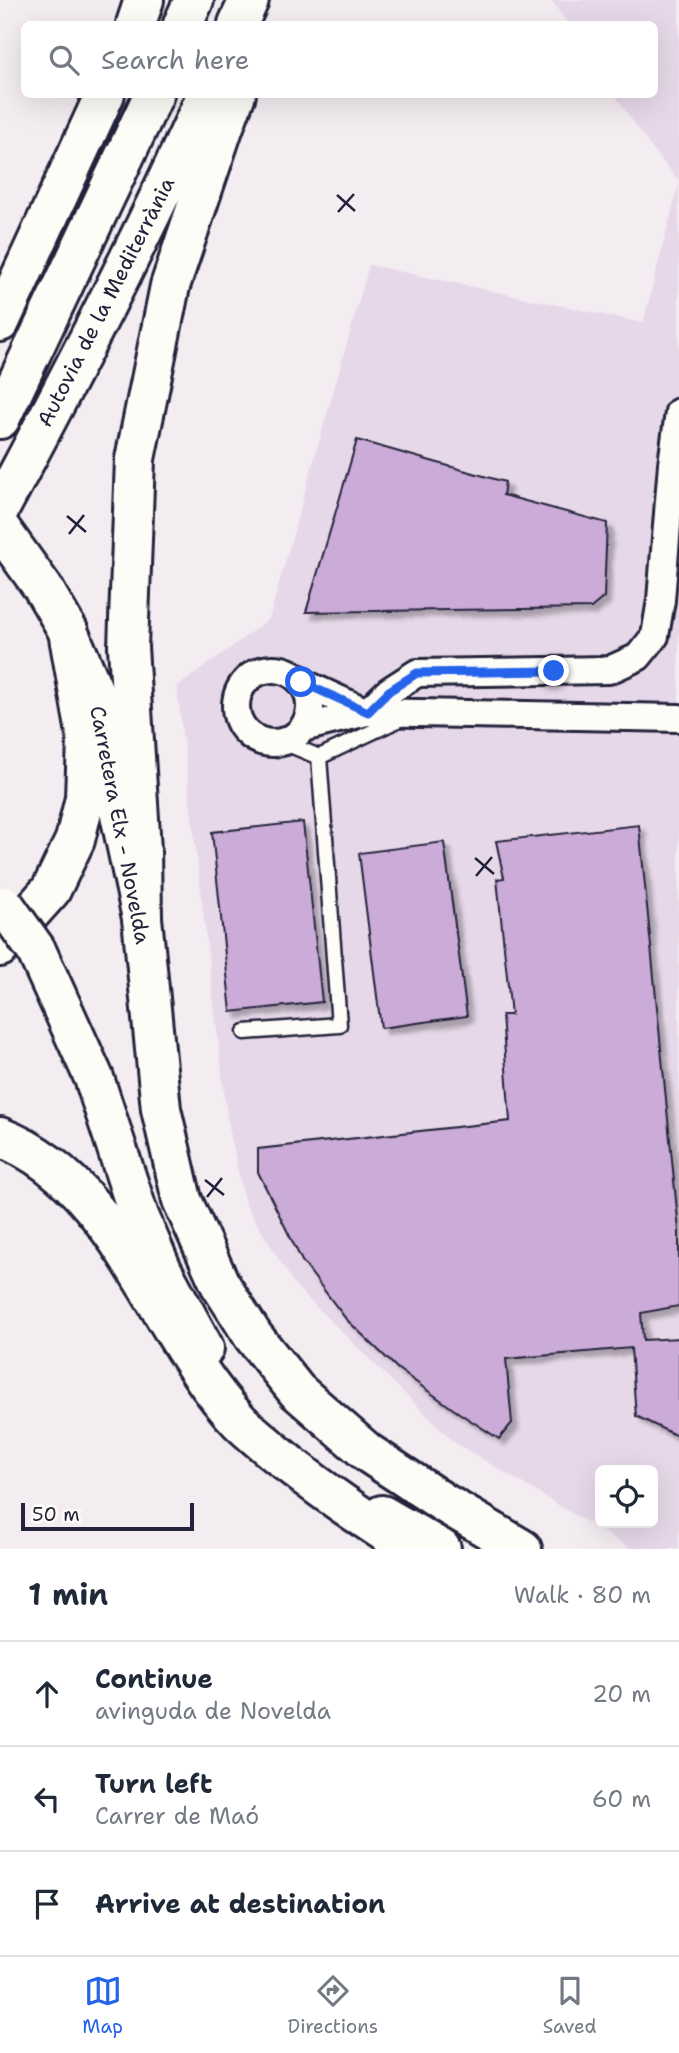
<!DOCTYPE html>
<meta charset="utf-8">
<style>
body{margin:0;font-family:"Shantell Sans",sans-serif;background:#f2f2f3;color:#1f2937}
.controls{position:absolute;right:21px;bottom:21px;display:grid;overflow:hidden;border-radius:10px;box-shadow:0 7px 28px #0002}
.controls button{width:63px;height:63px;display:grid;place-items:center;padding:0;border:0;border-bottom:2px solid #e0e1e3;background:#fff;color:#1f2937;font:35px sans-serif}
.scale{position:absolute;left:21px;bottom:18px;width:173px;box-sizing:border-box;padding-left:7px;border:4px solid #22223b;border-top:0;font-size:19px;line-height:24px;white-space:nowrap;color:#22223b;-webkit-text-stroke:5px #fdfcf7;paint-order:stroke}
.stop{position:absolute;width:21px;height:21px;margin:-16px;border:5px solid #2563eb;border-radius:50%;background:#fff}
.stop.end{background:#2563eb;border-color:#fff;box-shadow:0 2px 7px #0008}
.list{margin:0;padding:0;list-style:none}
h2{display:flex;justify-content:space-between;align-items:center;height:91px;margin:0;padding:0 28px;font-size:30px}
h2 small{font-size:23px;font-weight:400;color:#747a83}
.list li{display:grid;grid-template-columns:46px 1fr auto;gap:21px;align-items:center;box-sizing:border-box;height:105px;padding:0 28px;border-top:2px solid #e0e1e3}
.list b{display:block;font-size:26px;white-space:nowrap}
.list p{margin:0;font-size:23px;white-space:nowrap;color:#747a83}
.list em{font-size:23px;font-style:normal;color:#747a83}
.icon{flex:none;width:38px;height:38px;fill:none;stroke:currentColor;stroke-width:2;stroke-linecap:round;stroke-linejoin:round}
.map{position:relative;flex:none;width:679px;height:1549px;overflow:hidden}
.search{position:absolute;background:#fff;box-shadow:0 7px 28px #0002;left:21px;right:21px;top:21px;height:77px;display:flex;align-items:center;gap:18px;box-sizing:border-box;padding:0 24px;border-radius:10px;color:#747a83;font-size:26px}
.sheet{height:406px;background:#fff}
nav{display:flex;justify-content:space-around;align-items:center;box-sizing:border-box;height:98px;border-top:2px solid #e0e1e3;background:#fff;font-size:19px;color:#747a83}
nav a{display:grid;justify-items:center;gap:4px}
nav .on{color:#2563eb}
.map>svg:first-child{display:block}
</style>
<div class="map">
<svg width="679" height="1549" viewBox="0 0 679 1549">
<defs>
<filter id="shadow"><feDropShadow dx="6" dy="6" stdDeviation="2" flood-color="#0004"/></filter>
</defs>
<rect width="100%" height="100%" fill="#f3ecf1"/>
<filter id="ink" filterUnits="userSpaceOnUse"><feTurbulence type="fractalNoise" baseFrequency=".0143" numOctaves="2"/><feDisplacementMap in="SourceGraphic" scale="14" xChannelSelector="R" yChannelSelector="G"/><feConvolveMatrix kernelMatrix="1 2 1 2 8 2 1 2 1" color-interpolation-filters="sRGB"/></filter>
<g filter="url(#ink)">
<path fill="#e7d8e9" fill-rule="evenodd" d="M551 0H679V181L649 145 615 95 654 94V24H568Z
M679 183V1549H631L454 1442 296 1287 245 1204 227 1117 177 687 269 619 369 265 643 323ZM600 1470H653V1523H600Z"/>
<path fill="#cbabd7" stroke="#22223b" stroke-width="2" filter="url(#shadow)" d="M357 440 505 482 503 495 607 523 604 597 591 608 306 612Z
M303 822 322 1002 231 1012 212 832Z
M639 825 679 1231V1306L641 1313 643 1340 679 1338V1437L636 1416 631 1348 506 1359 512 1423 499 1439 453 1409 398 1369 346 1319 302 1261 258 1172V1149L510 1121 502 1015H511L497 879 504 878 496 841Z
M444 842 467 1016 381 1028 359 853Z"/>
<g fill="none" stroke-linecap="round" stroke-linejoin="round">
<g stroke="#22223b" stroke-width="19">
<path id="service" d="M283 742 319 757 402 718
M245 1032 339 1025 319 757"/>
</g>
<g stroke="#22223b" stroke-width="32">
<path id="minor" d="M236 706a37 37 0 1 1 74 0a37 37 0 1 1-74 0Z
M301 682 367 712 303 728
M367 712 389 691 417 673 609 670 638 657 655 636 661 600 672 464 679 412
M367 712 679 718"/>
</g>
<g stroke="#22223b" stroke-width="44">
<path id="primary" d="M0 528 43 588 68 631 94 692 142 918 161 1109 182 1200 220 1284 253 1336 297 1391 368 1453 444 1503 522 1549
M36 950 94 1078 139 1216 162 1270 204 1348
M382 1515 441 1549"/>
</g>
<g stroke="#22223b" stroke-width="44">
<path id="motorway" d="M136 24 144 0
M183 24 194 0
M238 24 249 0
M0 322 105 94
M0 419 154 94
M0 508C73 372 144 235 207 94
M142 918 141 850 128 647 135 459 170 286 224 126 236 94
M0 947 51 890 75 840 85 798 87 739 68 631
M0 1137C119 1182 156 1335 240 1422 250 1432 262 1441 272 1450 316 1487 363 1518 411 1549"/>
</g>
<use href="#service" stroke="#fdfcf7" stroke-width="14"/>
<use href="#minor" stroke="#fdfcf7" stroke-width="26"/>
<use href="#primary" stroke="#fdfcf7" stroke-width="38"/>
<use href="#motorway" stroke="#fdfcf7" stroke-width="38"/>
<g stroke="#22223b" stroke-width="44" stroke-linecap="butt">
<path id="primary-bridge" d="M5 906 36 950"/>
</g>
<use href="#primary-bridge" stroke="#fdfcf7" stroke-width="38"/>
</g>
</g>
<g fill="none" stroke-linecap="round" stroke-linejoin="round" filter="url(#ink)">
<path stroke="#2563eb" stroke-width="9" d="M301 682 368 712 389 691 417 673 554 671"/>
</g>
<path fill="none" stroke="#22223b" stroke-width="2.5" d="M337 195 355 211M338 212 354 194M67 516 86 532M69 534 84 515M475 858 494 874M476 876 492 857M205 1180 224 1195M207 1197 222 1178"/>
<g text-anchor="middle" stroke-width="5" stroke-linejoin="round" paint-order="stroke">
<g font-size="21" fill="#22223b" stroke="#fdfcf7">
<text transform="translate(106 302) rotate(-63)" y="7">Autovia de la Mediterrània</text>
<text transform="translate(120 825) rotate(79)" y="7">Carretera Elx - Novelda</text>
</g>
</g>
</svg>
<div class="controls">
<button><svg class="icon" aria-label="locate" viewBox="0 0 24 24"><circle cx="12" cy="12" r="6"/><path d="M12 2v4M12 18v4M2 12h4M18 12h4"/></svg></button>
</div>
<div class="scale">50 m</div>
<div class="stop" style="left:301px;top:682px"></div>
<div class="stop end" style="left:554px;top:671px"></div>
<div class="search"><svg class="icon" aria-label="search" viewBox="0 0 24 24"><circle cx="10" cy="10" r="6"/><path d="M15 15l6 6"/></svg>Search here</div>
</div>
<section class="sheet">
<h2>1 min<small>Walk · 80 m</small></h2>
<ul class="list">
<li><svg class="icon" aria-label="ahead" viewBox="0 0 24 24"><path d="M12 20V5M6 11l6-6 6 6"/></svg><div><b>Continue</b><p>avinguda de Novelda</p></div><em>20 m</em></li>
<li><svg class="icon" aria-label="left" viewBox="0 0 24 24"><path d="M17 20v-9H6M10 6l-5 5 5 5"/></svg><div><b>Turn left</b><p>Carrer de Maó</p></div><em>60 m</em></li>
<li><svg class="icon" aria-label="arrive" viewBox="0 0 24 24"><path d="M6 21V4h12l-3 4 3 4H6"/></svg><div><b>Arrive at destination</b></div></li>
</ul>
</section>
<nav>
<a class="on"><svg class="icon" aria-label="map" viewBox="0 0 24 24"><path d="M3 6l6-2 6 2 6-2v14l-6 2-6-2-6 2zM9 4v14M15 6v14"/></svg>Map</a>
<a><svg class="icon" aria-label="directions" viewBox="0 0 24 24"><path d="M12 3l9 9-9 9-9-9zM9 14v-3h6M13 9l2 2-2 2"/></svg>Directions</a>
<a><svg class="icon" aria-label="saved" viewBox="0 0 24 24"><path d="M7 4h10v16l-5-4-5 4z"/></svg>Saved</a>
</nav>
